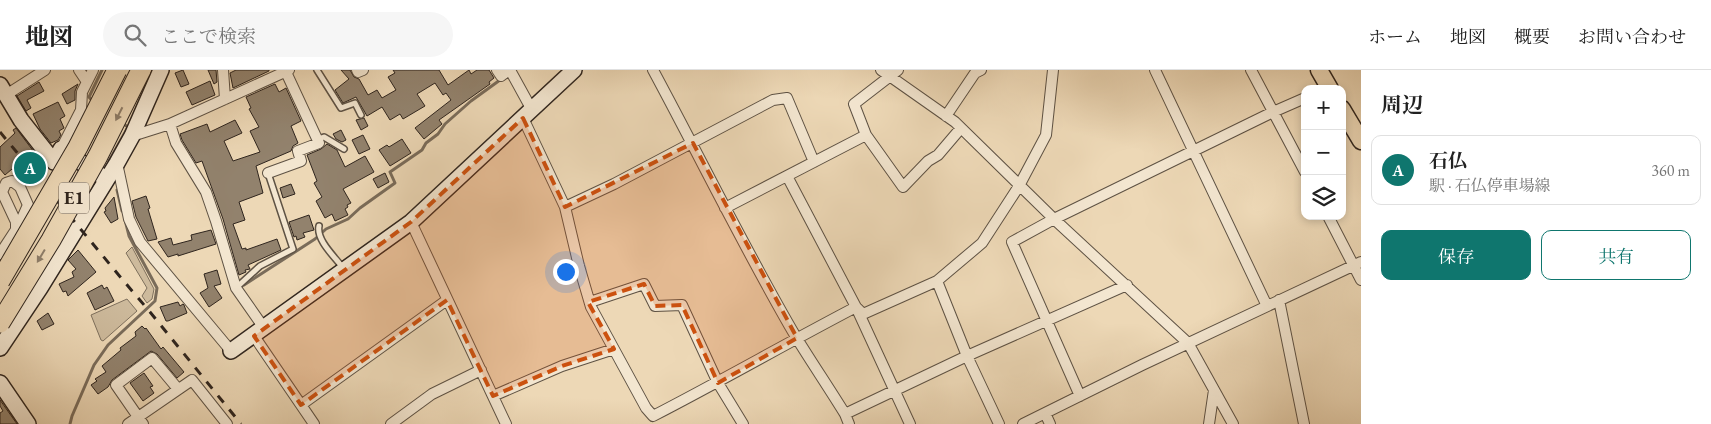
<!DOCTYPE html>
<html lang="ja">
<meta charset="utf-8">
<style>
body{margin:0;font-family:"EB Garamond","Noto Serif JP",serif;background:#f6f6f6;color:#222}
.controls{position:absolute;right:15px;top:15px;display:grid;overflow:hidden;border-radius:10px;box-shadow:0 2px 8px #0003}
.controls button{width:45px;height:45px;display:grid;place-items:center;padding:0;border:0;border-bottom:1px solid #e0e0e0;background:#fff;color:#222;font:25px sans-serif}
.you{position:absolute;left:565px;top:201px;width:18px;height:18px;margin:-12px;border:4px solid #fff;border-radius:50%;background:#1a73e8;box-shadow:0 0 0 8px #1a73e833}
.badge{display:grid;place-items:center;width:32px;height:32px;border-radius:50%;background:#0f766e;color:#fff;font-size:16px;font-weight:700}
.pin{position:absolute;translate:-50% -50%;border:2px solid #fff;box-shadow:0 1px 5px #0006}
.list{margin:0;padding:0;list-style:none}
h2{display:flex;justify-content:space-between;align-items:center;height:65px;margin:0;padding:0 20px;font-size:21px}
h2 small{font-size:16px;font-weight:400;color:#767676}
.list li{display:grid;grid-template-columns:32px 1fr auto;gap:15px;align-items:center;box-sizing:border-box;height:70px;margin:0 10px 10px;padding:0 10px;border:1px solid #e0e0e0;border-radius:10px}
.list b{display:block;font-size:19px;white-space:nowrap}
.list p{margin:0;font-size:16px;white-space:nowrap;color:#767676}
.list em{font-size:16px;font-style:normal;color:#767676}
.actions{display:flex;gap:10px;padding:15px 20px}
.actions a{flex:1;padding:11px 0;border:1px solid #0f766e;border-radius:10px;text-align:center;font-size:18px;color:#0f766e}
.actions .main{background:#0f766e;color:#fff}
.icon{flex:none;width:28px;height:28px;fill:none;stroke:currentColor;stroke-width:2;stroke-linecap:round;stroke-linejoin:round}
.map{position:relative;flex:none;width:1361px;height:354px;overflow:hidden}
header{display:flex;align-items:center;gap:30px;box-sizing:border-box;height:70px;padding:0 25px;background:#fff;border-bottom:1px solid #e0e0e0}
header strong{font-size:24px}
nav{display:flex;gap:28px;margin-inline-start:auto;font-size:18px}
.search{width:350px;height:45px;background:#f6f6f6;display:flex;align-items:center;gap:12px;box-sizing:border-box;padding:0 18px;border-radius:28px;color:#767676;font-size:19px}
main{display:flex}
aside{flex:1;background:#fff}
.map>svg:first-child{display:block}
</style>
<header>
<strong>地図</strong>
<div class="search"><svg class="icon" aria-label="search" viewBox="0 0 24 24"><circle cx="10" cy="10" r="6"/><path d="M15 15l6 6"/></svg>ここで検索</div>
<nav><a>ホーム</a><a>地図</a><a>概要</a><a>お問い合わせ</a></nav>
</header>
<main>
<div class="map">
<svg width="1361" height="354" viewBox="0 0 1361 354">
<rect width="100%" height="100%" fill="#edd8b6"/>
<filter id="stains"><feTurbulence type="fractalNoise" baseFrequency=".004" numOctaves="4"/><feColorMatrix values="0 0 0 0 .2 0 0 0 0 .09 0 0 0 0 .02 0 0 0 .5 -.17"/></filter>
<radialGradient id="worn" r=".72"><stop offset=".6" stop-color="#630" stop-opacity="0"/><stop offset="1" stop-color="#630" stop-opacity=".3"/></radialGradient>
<path fill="#cdba9c" stroke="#7e705d" d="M132 177 154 219 152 229 147 233 142 226 147 218 126 183Z
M127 229 137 241 103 271 101 270 91 245Z"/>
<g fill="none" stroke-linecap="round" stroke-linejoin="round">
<path stroke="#7a6c5a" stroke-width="3" d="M94 33 89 27 102 0
M110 94 109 91 128 57 122 53
M117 120 122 141
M244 215 315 169 326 159 348 149 360 138 395 113 390 102 422 80 426 73 438 64 445 54 471 31 500 10
M70 354 72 346 94 295 108 275 155 231 157 218 129 166 125 150"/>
</g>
<path fill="#92826d" stroke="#2f251e" d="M183 0 189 14 181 17 175 3Z
M208 0H216L217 12 214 14Z
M236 0H269V1L233 18 230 3Z
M341 0H350L354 7 359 9 368 25 377 20 382 28 396 20 388 7 395 3 393 0H439L448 15 469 0 471 4 477 0H489L494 8 489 12 490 14 439 50 442 54 424 69 415 58 451 30 446 23 443 25 435 13 417 24 425 36 403 49 400 44 390 50 382 37 367 46 356 27 343 33 335 20 349 9Z
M210 11 215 25 192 35 186 22Z
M39 12 44 21 27 30 31 38 26 41 17 26Z
M78 14 75 21V30L67 34 62 24Z
M275 14 279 22 286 18 301 51 291 56 298 73 293 76 291 81 256 96 263 123 239 132 245 150 233 154 242 179 246 178V180L277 169 281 180 248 195 250 199 245 200 246 202 239 205 223 149 202 91 196 93 182 70 180 64 207 54 210 62 235 50 242 63 224 71 233 91 260 82 250 61 259 57 249 39 251 38 246 27Z
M58 32 65 46 60 49 64 58 59 61 61 65 58 70 51 73 40 59 33 44Z
M364 48 368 56 361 60 356 50Z
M16 58 40 90 38 92 33 85 14 101 12 99 5 105 0 99V77L15 63 13 60Z
M341 60 346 70 342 72 336 69 333 64Z
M363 65 370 79 359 84 352 70Z
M402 69 411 83 390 96 379 80 387 75 389 77Z
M327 74 337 80 345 97 365 86 374 102 343 119 351 133 347 135 348 137 345 139 348 145 335 151 332 144 325 148 316 131 322 127 314 113 317 111 307 85 321 79Z
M385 103 389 112 378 118 373 109Z
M291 114 295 124 283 128 280 118Z
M146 126 150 138 148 139 157 169 148 171 136 147 132 131Z
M114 127 118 149 111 153 104 142 106 141 105 138Z
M309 145 314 160 303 163 305 167 297 170 296 166 294 167 289 152Z
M211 160 216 174 178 186V184L168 187 158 172 171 168 173 175 192 170 191 165Z
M78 180 96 202 68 226 66 221 63 222 59 214 74 207 72 202 76 199 68 190Z
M217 200 221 214 214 216 222 228 209 237 200 223 208 218 204 204Z
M102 215 104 219 107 217 114 231 95 240 87 223Z
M178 232 180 236 183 234 184 235 187 243 168 251H166L160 237Z
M48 243 54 254 42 260 37 251Z
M142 256 145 259 146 258 161 279 163 277 184 302 177 308 157 284 151 281 112 310 108 317 98 324 91 315 97 311 95 309 106 302 102 296 121 280 120 278 136 266 135 262Z
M144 303 153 316 150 317 154 323 143 331 130 313Z
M0 330 17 354H0V343L3 341 0 336Z"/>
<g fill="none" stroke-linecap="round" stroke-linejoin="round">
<g stroke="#5e5244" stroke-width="8">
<path id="lane" d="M317 0 341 38 355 33 361 45
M318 69 324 67 344 79
M319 156C316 170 335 187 343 198
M236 218 260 196 293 179 268 103"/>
</g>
<g stroke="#5e5244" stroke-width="12">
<path id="street" d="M79 0 87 12
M223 0 225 29
M357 0 358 2 363 0
M497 0 501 6 509 0
M510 0 532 40
M653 0C701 89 745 180 796 267 812 293 829 318 845 344L849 354
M881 0 955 52 1054 149 1188 273 1233 354
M898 0 854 34 866 65 903 117 928 91 938 85 961 58
M1155 0 1267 236
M1251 0 1305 102
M6 25 45 0
M946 46 975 3 981 0
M523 48 565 137 579 196 591 237 646 338 653 346C721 311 787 273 856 237L863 244 937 211 982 173 1019 116 1046 65 1053 0
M170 54 176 73 206 122 216 151 236 218 264 258
M132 66 170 54 289 0
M61 79 81 40 82 22 93 0
M117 93 129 149 140 172 231 281
M268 103 301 91 298 81 319 73 285 0
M787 106 856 237 910 354
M565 137 614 114 773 30 787 28 814 92
M725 138 866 65
M1328 146 1361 210
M411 152 506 354
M0 184 19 155 28 135 20 117 12 111 6 113 2 122 16 152V158
M937 211 967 286 999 354
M1279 230 1304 354
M590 232 644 214 655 236 682 235 718 313 743 354
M254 266 314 354
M493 326 562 296 614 279
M1080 326 1012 172 1054 149 1273 42 1305 28
M301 335 447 230
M1045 343 1050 354
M845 344 967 286 1127 215
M128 354 192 310 227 354
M143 354 116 315 152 288 178 319
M391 354 432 324 481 300
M1023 354 1142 295 1361 192
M1209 354 1214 320"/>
</g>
<g stroke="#2f251e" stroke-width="18">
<path id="secondary" d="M0 15 21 50 54 92 61 79 100 105
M0 278 40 218 117 93 132 66 161 0
M231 281 411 152 574 0
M0 313 28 354"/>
</g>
<g stroke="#2f251e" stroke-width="19">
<path id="primary" d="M1319 0 1330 19
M1342 39 1361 71"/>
</g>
<use href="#lane" stroke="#f3e6d0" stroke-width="5"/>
<use href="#street" stroke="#f3e6d0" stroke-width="10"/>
<use href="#secondary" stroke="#f3e6d0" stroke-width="15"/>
<use href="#primary" stroke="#edd8b6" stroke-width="16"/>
<path stroke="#2f251e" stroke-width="3" stroke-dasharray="9 9" stroke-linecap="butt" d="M0 62 122 209 150 242 241 354"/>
<g stroke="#2f251e" stroke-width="21" stroke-linecap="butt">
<path id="highway-bridge" d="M0 211 78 77 117 0
M0 253 51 170 98 86 141 0"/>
</g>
<use href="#highway-bridge" stroke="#edd8b6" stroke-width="19"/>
</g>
<defs><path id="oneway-solid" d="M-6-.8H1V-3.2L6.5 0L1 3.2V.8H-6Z" transform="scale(1.25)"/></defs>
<g fill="#8e7e6a">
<use href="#oneway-solid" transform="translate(119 44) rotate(117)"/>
<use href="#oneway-solid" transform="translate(41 186) rotate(121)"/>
</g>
<path fill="#cc510f" fill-opacity="0.2" stroke="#cc510f" stroke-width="4" stroke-dasharray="10 6" stroke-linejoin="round" d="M523 48 565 137 693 73 797 268 718 313 682 235 655 236 644 214 588 232 614 279 562 296 493 326 447 230 301 335 254 266 411 152Z"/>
<g text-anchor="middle" stroke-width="5" stroke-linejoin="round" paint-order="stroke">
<rect fill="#f3e6d0" stroke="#6a5f53" stroke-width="1" x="59" y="112.5" width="30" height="31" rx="4"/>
<g font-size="18" font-weight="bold" fill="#2f251e">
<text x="74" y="134">E1</text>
</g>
</g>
<rect width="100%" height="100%" filter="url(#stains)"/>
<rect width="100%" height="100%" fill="url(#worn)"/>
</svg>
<div class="controls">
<button>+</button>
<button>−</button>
<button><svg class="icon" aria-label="layers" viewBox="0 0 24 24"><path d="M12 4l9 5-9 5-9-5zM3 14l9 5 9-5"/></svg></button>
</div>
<div class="you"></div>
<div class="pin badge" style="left:30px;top:98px">A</div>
</div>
<aside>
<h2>周辺<small></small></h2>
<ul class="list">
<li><span class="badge">A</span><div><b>石仏</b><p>駅 · 石仏停車場線</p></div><em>360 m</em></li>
</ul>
<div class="actions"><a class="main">保存</a><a>共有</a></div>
</aside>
</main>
